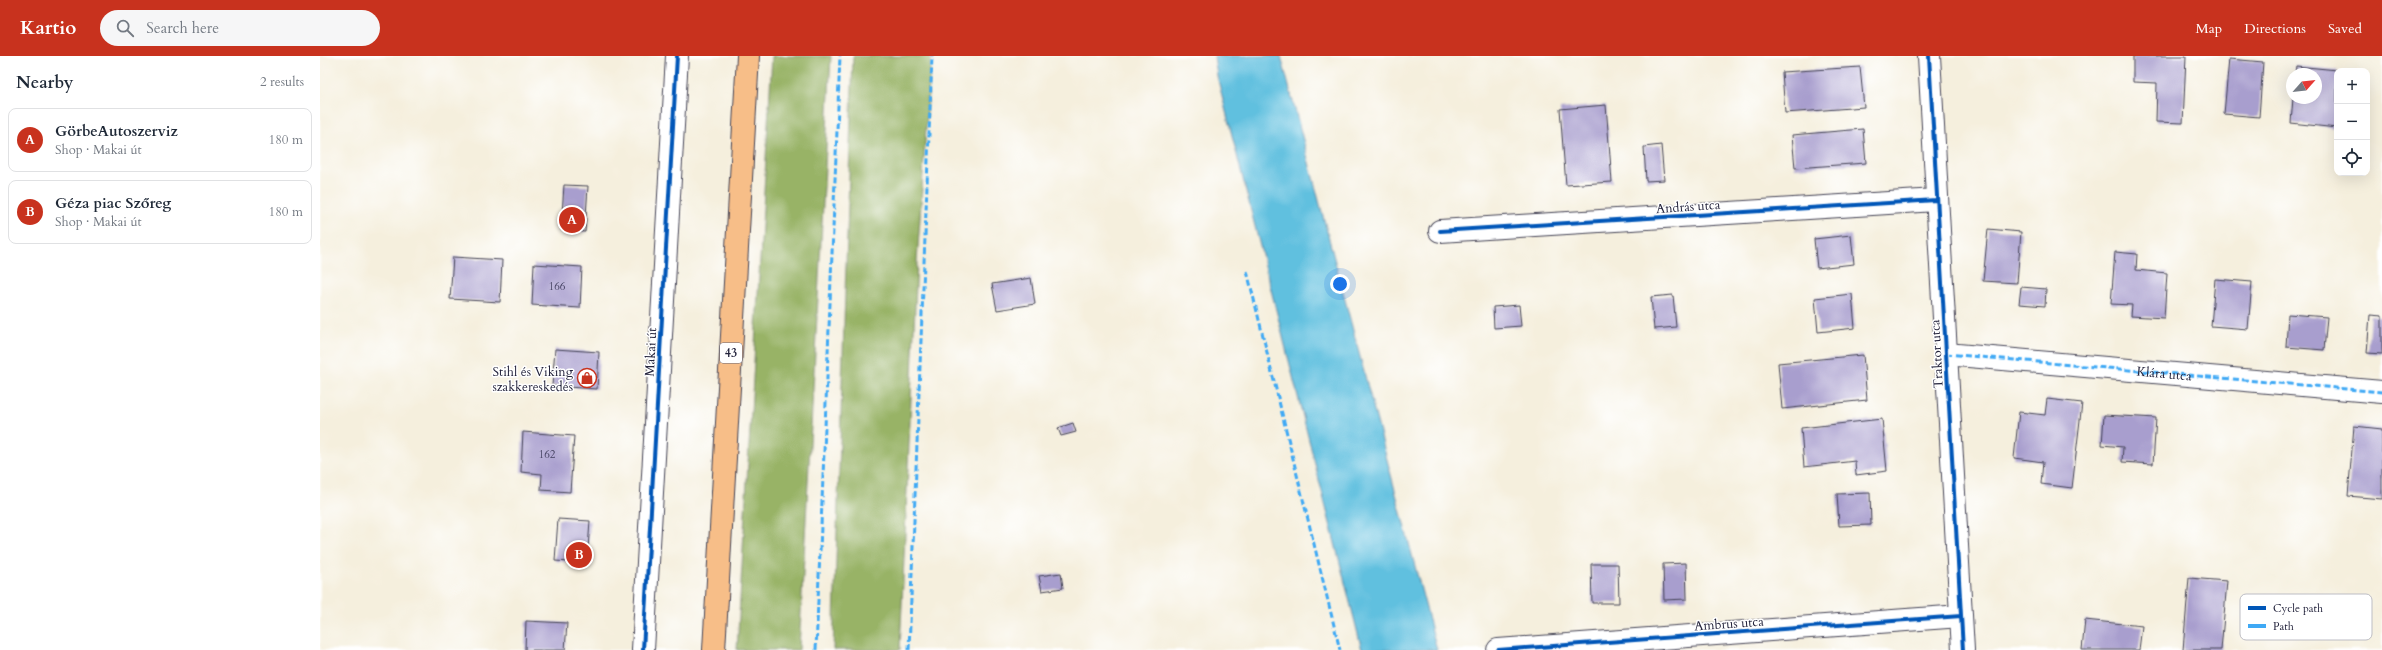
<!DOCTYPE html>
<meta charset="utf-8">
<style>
body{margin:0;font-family:Cardo,serif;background:#f6f6f7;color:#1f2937}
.controls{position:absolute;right:12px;top:12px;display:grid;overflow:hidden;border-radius:8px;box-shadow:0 4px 16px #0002}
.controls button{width:36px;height:36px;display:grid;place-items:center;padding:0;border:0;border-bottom:1px solid #e0e1e3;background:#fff;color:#1f2937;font:20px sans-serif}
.compass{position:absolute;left:1966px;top:12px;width:36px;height:36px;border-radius:50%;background:#fff;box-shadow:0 4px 16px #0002;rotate:63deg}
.you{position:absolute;left:1020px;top:228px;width:14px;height:14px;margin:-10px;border:3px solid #fff;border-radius:50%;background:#1a73e8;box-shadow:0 0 0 6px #1a73e833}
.badge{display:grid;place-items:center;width:26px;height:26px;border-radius:50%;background:#c8321e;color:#fff;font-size:13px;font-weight:700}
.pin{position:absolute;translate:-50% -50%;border:2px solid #fff;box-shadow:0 1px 4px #0006}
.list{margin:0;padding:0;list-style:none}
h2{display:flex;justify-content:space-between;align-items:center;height:52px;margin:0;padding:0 16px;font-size:17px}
h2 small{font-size:13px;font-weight:400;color:#747a83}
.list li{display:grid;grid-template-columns:26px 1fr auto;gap:12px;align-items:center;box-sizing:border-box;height:64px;margin:0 8px 8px;padding:0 8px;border:1px solid #e0e1e3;border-radius:8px}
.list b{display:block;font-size:15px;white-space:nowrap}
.list p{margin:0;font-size:13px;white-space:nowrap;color:#747a83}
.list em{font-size:13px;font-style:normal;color:#747a83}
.icon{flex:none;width:22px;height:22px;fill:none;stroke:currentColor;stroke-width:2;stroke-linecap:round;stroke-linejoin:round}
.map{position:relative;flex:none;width:2062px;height:594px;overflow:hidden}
header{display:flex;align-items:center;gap:24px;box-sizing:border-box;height:56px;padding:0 20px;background:#c8321e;color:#fff}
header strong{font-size:19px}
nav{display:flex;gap:22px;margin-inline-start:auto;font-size:14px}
.search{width:280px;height:36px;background:#f6f6f7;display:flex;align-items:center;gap:10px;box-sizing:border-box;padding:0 14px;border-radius:22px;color:#747a83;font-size:15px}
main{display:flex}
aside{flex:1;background:#fff}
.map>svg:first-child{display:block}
</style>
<header>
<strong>Kartio</strong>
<div class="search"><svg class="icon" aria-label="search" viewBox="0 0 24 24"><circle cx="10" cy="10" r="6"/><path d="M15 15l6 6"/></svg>Search here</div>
<nav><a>Map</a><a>Directions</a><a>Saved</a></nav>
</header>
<main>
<aside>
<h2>Nearby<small>2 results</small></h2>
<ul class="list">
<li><span class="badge">A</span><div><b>GörbeAutoszerviz</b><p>Shop · Makai út</p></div><em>180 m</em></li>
<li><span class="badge">B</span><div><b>Géza piac Szőreg</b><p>Shop · Makai út</p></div><em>180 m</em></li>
</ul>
</aside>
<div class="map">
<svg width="2062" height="594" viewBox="0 0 2062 594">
<rect width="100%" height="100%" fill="#fff"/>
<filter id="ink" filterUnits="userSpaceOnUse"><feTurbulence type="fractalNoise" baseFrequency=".025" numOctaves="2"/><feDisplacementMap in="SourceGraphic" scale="8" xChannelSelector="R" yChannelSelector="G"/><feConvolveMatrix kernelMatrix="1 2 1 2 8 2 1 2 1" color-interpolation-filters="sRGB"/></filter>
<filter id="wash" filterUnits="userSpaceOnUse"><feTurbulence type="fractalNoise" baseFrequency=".012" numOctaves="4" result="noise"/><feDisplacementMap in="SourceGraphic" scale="16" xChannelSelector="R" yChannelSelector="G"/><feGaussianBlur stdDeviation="0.9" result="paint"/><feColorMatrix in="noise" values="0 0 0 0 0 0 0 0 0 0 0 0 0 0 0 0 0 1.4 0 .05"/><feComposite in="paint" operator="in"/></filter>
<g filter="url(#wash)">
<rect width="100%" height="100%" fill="#f5efdd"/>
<path fill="#98b366" stroke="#5d6a50" d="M452 0H511L479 594H417Z
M533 0H611L597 206 580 594H513Z"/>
<path fill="#61c0df" stroke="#42718d" d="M894 0H961L1117 594H1042L897 20Z"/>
<g id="blocks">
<path fill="#a89ece" d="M1813 0H1866L1863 67 1836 66 1837 27 1813 26Z
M1909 3 1943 6 1939 61 1904 58Z
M1976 10 2017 14V72L1971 67 1973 42H1996V18H1975Z
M1540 11 1544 51 1465 57 1462 16Z
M1286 49 1292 126 1246 129 1240 53Z
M1543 73 1546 107 1475 112 1472 79Z
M1341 89 1344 124 1326 125 1324 91Z
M244 129 268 130 265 176 241 174Z
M1668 173 1701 176 1697 227 1663 225Z
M1531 179 1534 208 1497 212 1494 183Z
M1795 196 1817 198 1816 214 1847 217 1844 262 1811 260 1812 249 1791 248Z
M133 201 182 204 180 246 130 243Z
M214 208 262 211 260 252 212 249Z
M711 222 715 248 677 254 672 228Z
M1895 223 1932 226 1928 273 1891 270Z
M1701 231 1726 233 1725 250 1699 248Z
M1532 238 1535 272 1498 276 1495 242Z
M1353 239 1356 271 1334 273 1331 241Z
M1199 249 1201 270 1174 272 1173 251Z
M1968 258 2007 261 2004 294 1966 291Z
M2050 259 2062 260V298L2047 297Z
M235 293 279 296 277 333 232 330Z
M1543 299 1547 344 1462 353 1458 307Z
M1727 343 1762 347 1752 432 1721 428 1723 406 1694 402 1699 356 1725 359Z
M1784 359 1836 362 1833 408 1802 406 1803 391 1782 389Z
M1562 363 1567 415 1536 419 1535 405 1484 411 1481 372Z
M753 367 756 376 741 380 738 372Z
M2034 370 2062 373V443L2028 440Z
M203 376 254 380 250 436 221 434 222 418 201 416Z
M1550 437 1551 469 1519 470 1517 438Z
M238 463 270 465 267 507 235 505Z
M1366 507 1367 543 1344 544 1343 508Z
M1271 508H1298L1299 547H1272Z
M741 517 743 532 722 535 719 520Z
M1869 522 1907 525 1901 594H1863Z
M1765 564 1822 570 1819 594H1762Z
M206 565 247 567 245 594H205Z"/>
</g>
</g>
<g filter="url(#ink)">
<use href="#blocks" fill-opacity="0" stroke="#424153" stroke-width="1"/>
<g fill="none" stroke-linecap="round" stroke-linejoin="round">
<g stroke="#424153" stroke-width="24">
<g id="minor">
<path d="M1609 0 1643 594"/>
<path d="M1120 175 1616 144"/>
<path id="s1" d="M1626 298 2062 336"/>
<path d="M323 594 357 0"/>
<path d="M1178 594 1641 560"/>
</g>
</g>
<g stroke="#424153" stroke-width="24">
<path id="major" d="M394 594 428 0"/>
</g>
<use href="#minor" stroke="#fff" stroke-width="22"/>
<use href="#major" stroke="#f7be88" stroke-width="22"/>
<path stroke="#3fa9f5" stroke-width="3" stroke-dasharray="6 3" stroke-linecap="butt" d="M927 215 1020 594
M1626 298 2062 336
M496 594 520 0
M589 594 612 0"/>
<g stroke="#fff" stroke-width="6">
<path id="cycleway" d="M1609 0 1643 594
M1120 175 1616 144
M323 594 357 0
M1178 594 1641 560"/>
</g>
<use href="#cycleway" stroke="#0057b8" stroke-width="4"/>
</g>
</g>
<defs>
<g id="shop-ring" transform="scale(1)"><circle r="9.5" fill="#fff" stroke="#c8321e" stroke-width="1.5"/><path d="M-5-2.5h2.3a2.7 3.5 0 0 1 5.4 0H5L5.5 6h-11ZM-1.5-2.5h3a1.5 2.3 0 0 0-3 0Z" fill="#c8321e"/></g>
</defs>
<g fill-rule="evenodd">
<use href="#shop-ring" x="267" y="322"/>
</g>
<g text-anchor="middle" stroke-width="3" stroke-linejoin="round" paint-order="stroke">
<g font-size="11" fill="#444160">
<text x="237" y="234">166</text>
<text x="227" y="402">162</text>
</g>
<rect fill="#fff" stroke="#646476" stroke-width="1" x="400" y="287" width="22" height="20" rx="3"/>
<g font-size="12" font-weight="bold" fill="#22223b">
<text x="411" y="301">43</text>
</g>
<g font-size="13" fill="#22223b" stroke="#fff">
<text transform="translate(1368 150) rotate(-4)" y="5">András utca</text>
<text transform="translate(330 296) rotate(-87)" y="5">Makai út</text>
<text transform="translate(1616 298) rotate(-93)" y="5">Traktor utca</text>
<text dy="5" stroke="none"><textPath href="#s1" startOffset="219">Klára utca</textPath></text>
<text transform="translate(1409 567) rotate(-4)" y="5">Ambrus utca</text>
</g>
<g font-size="13" fill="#22223b" stroke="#fff" text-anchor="end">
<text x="253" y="320">Stihl és Viking<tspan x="253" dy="15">szakkereskedés</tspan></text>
</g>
</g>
<rect x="1920" y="538" width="132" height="46" rx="6" fill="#fff" stroke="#bdbdc4" stroke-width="1"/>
<rect x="1928" y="550" width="18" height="4" fill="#0057b8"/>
<rect x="1928" y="568" width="18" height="4" fill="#3fa9f5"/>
<g font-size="11" fill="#22223b">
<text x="1953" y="556">Cycle path</text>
<text x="1953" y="574">Path</text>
</g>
</svg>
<div class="controls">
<button>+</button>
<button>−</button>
<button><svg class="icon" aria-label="locate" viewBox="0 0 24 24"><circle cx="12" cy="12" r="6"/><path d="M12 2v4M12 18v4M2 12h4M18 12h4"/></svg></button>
</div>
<svg class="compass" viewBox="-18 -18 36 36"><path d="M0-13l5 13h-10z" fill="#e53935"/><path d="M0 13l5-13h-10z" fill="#747a83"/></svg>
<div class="you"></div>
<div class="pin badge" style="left:252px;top:164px">A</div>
<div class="pin badge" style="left:259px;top:499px">B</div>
</div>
</main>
